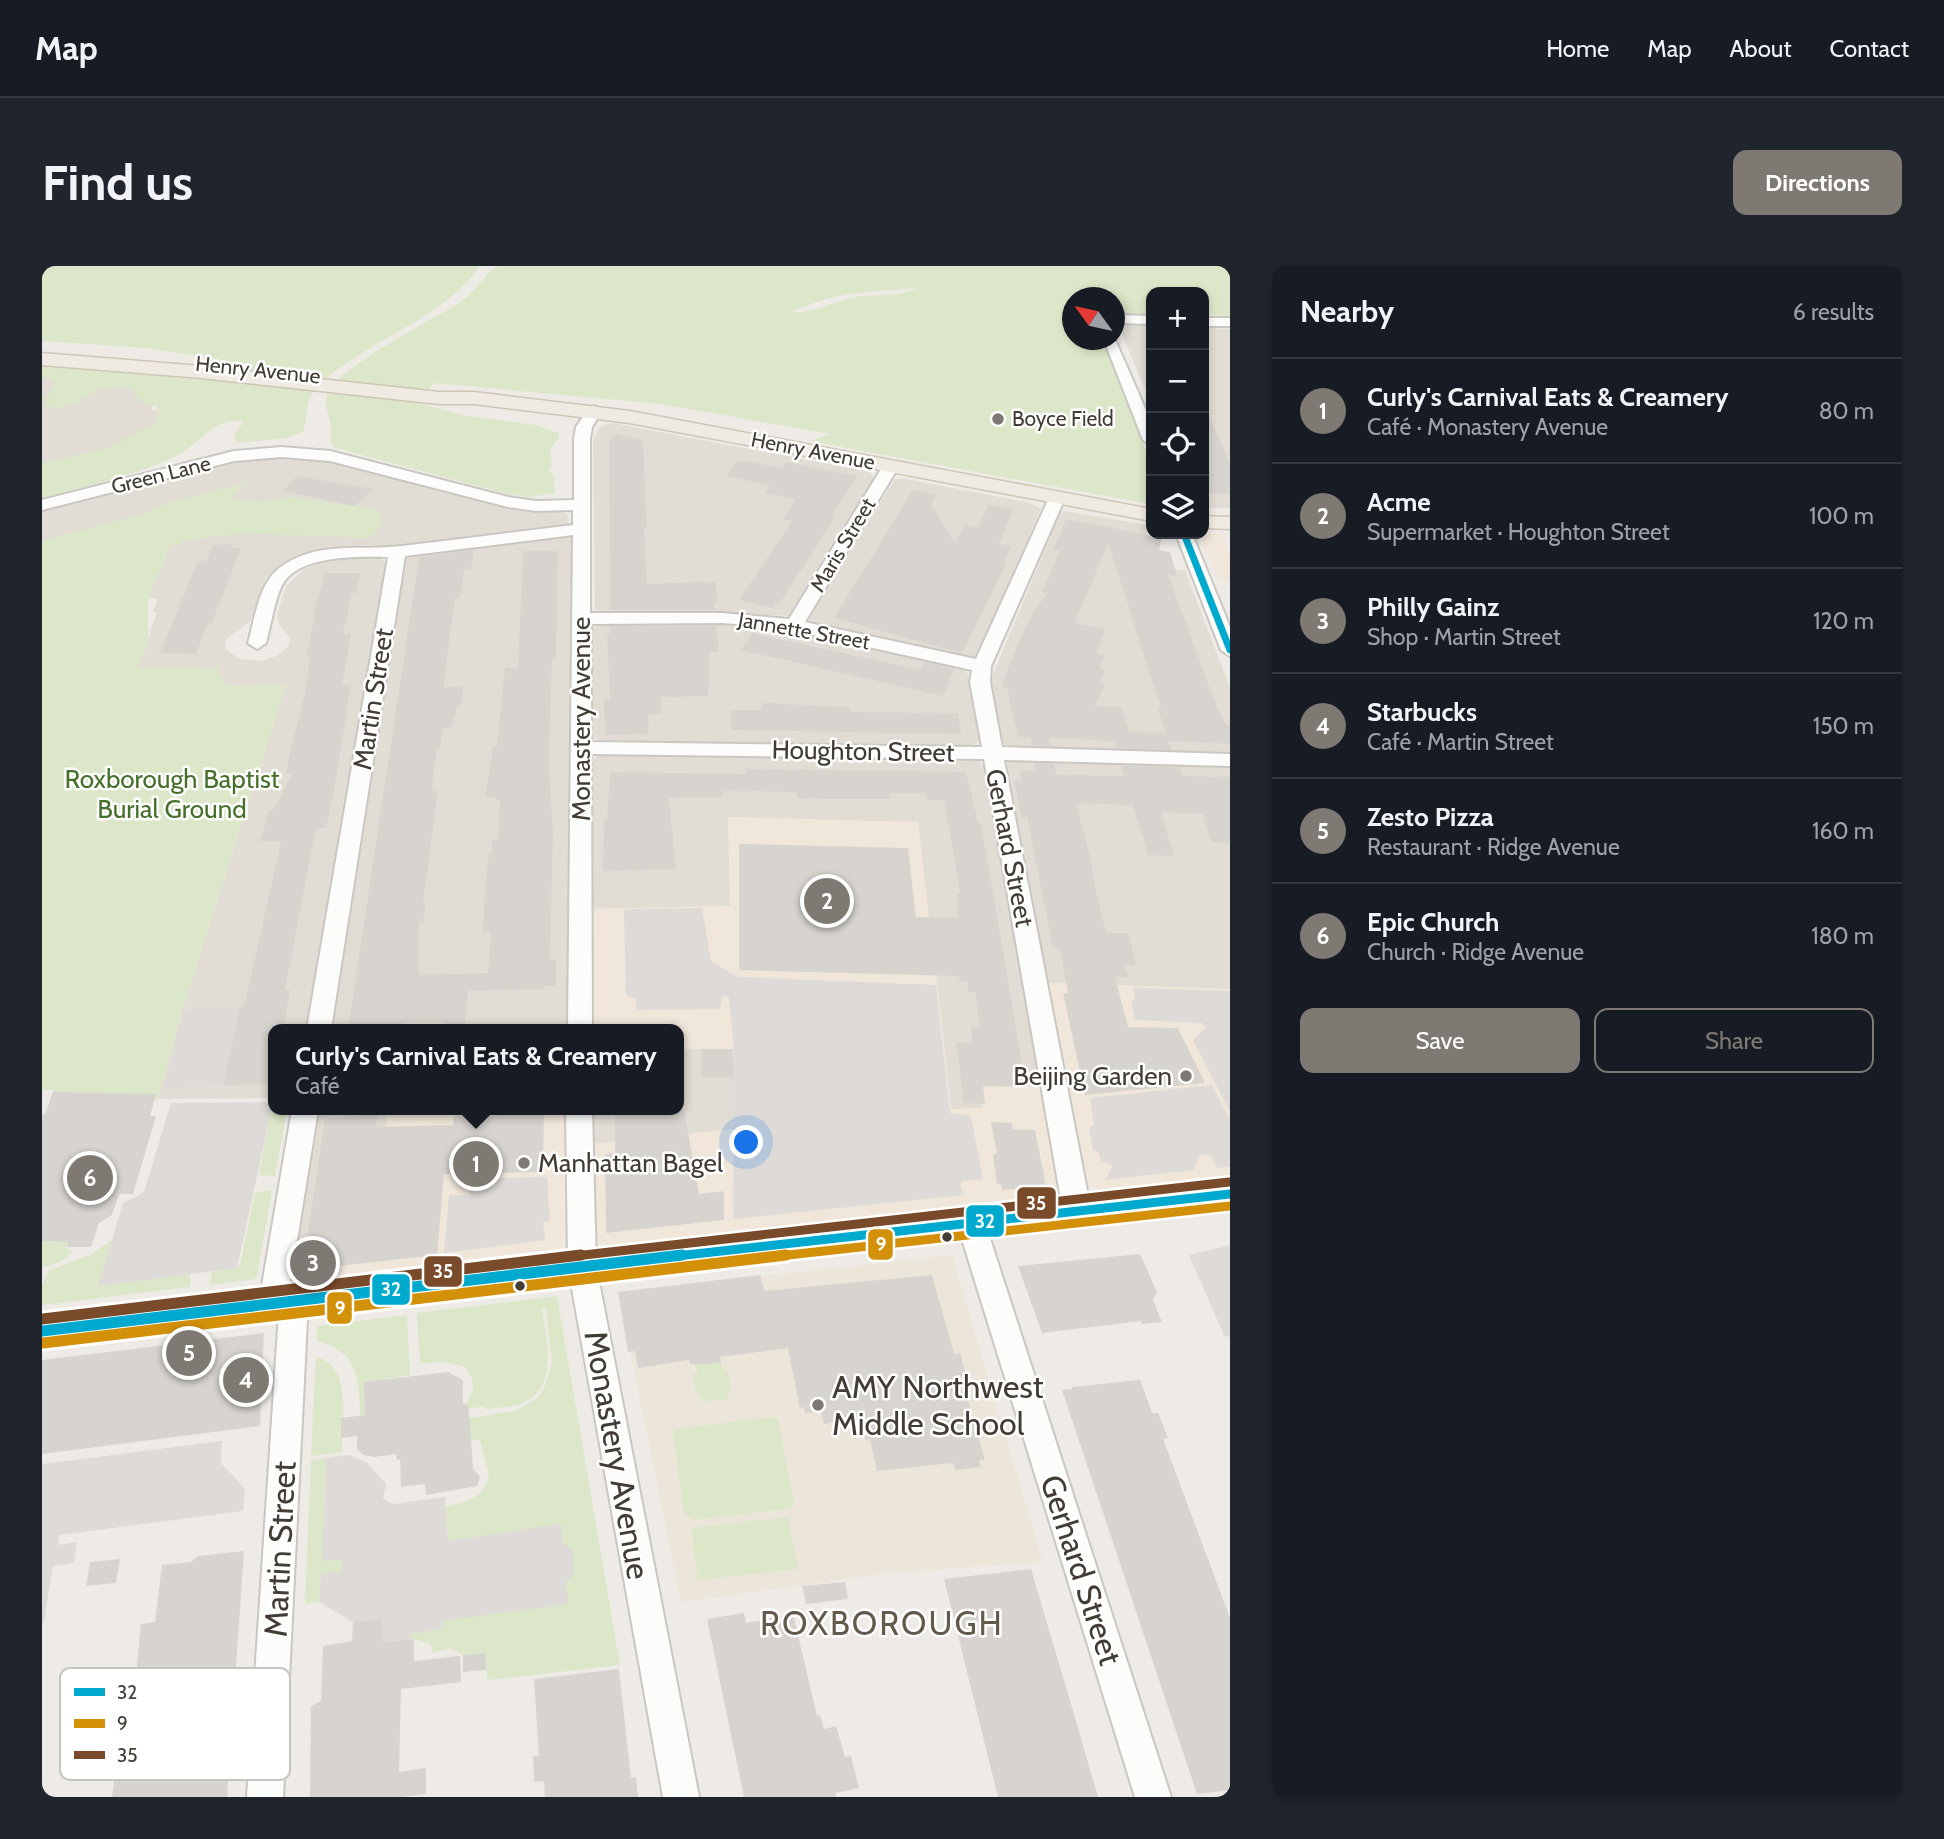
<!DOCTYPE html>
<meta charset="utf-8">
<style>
body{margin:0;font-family:Cabin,sans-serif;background:#20242c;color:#f1f3f6}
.controls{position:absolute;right:21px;top:21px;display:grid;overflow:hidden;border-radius:14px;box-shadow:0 4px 10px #0003}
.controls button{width:63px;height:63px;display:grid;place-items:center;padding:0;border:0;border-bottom:2px solid #363941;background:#171b24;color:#f1f3f6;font:35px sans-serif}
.compass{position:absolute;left:1020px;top:21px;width:63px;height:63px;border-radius:50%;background:#171b24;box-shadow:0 4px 10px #0003;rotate:303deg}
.you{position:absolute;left:705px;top:877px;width:24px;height:24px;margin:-18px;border:5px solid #fff;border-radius:50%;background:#1a73e8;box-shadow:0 0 0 10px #1a73e833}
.badge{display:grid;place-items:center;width:46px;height:46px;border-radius:50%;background:#7e7973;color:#fff;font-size:23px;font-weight:700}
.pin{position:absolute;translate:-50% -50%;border:4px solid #fff;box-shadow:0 2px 7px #0006}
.popup{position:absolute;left:226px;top:758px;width:416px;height:91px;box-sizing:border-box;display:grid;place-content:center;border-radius:14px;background:#171b24;filter:drop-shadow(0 2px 5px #0005);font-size:23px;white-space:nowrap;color:#9ea1a6}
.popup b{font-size:26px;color:#f1f3f6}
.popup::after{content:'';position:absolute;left:50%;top:100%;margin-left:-14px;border:14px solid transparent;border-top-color:#171b24}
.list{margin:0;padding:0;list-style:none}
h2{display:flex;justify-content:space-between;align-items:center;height:91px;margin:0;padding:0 28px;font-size:30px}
h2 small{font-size:23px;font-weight:400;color:#9ea1a6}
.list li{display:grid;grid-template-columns:46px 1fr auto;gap:21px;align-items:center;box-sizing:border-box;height:105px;padding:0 28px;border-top:2px solid #363941}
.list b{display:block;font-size:26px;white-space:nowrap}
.list p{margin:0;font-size:23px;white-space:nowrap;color:#9ea1a6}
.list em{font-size:23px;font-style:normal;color:#9ea1a6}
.actions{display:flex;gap:14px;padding:21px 28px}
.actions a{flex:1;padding:16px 0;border:2px solid #7e7973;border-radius:14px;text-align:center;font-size:24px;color:#7e7973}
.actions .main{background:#7e7973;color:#fff}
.icon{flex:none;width:38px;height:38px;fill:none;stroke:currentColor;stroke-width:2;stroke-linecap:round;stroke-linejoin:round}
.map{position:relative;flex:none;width:1188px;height:1531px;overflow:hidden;border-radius:14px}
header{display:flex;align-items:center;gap:42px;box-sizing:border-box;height:98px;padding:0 35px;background:#171b24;border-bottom:2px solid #363941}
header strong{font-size:33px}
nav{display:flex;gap:38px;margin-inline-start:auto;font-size:24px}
.intro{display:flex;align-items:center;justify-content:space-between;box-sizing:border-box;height:168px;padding:0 42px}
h1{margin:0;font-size:49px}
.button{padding:18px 32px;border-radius:14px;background:#7e7973;color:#fff;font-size:24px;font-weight:700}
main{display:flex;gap:42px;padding:0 42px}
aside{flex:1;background:#171b24;border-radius:14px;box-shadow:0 4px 10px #0003}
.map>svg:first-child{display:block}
</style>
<header>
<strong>Map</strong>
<nav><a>Home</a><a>Map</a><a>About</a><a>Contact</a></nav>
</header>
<div class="intro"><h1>Find us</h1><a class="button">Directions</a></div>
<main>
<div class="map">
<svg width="1188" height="1531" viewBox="0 0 1188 1531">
<rect width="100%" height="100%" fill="#eeebe7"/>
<path fill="#e1ddd4" d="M1078 60H1109V137L1077 61Z
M1162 62 1188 63V242H1162Z
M0 99 122 108 109 144 198 148 0 217Z
M570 157 824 205 829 207 832 213 747 350 670 346 558 347 553 343 551 174 558 161Z
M243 190 288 195 500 245 521 246 526 250 527 257 522 262 369 281 327 279 284 282 254 291 224 311 208 356 183 374V383L197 393 219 395 234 390 246 381 248 372 237 358 235 348 244 320 261 304 278 297 309 292H337L346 297 267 763H231V832L116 833 141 742 244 419 185 420 176 402H96L115 346H111L116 333H106L128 279 205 217 0 279V245L186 197Z
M853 213H864L989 237 999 243 936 387 932 391 768 355V351Z
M1022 245 1108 259 1096 294 1088 302 1143 304 1188 422V488L970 481 960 477 948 423 949 413 1018 248Z
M522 269 527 270 530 275 525 763H288L362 293 364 290Z
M665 357 749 364 918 401 925 406 937 476 929 480 558 475 551 472 549 363 558 358Z
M559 489 937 495 941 500 999 822 940 817 943 838 940 843H909L891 683 772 554 687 551 688 640 551 643 550 494Z
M974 494 1188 501V723L1006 717 964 500 967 496Z
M692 782V863L551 878 552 844H637V783Z
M275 844H346L331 971H254Z"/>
<path fill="#f0e7da" d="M1167 267H1179L1188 291V316L1177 315 1160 275 1161 270Z
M686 551 876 556 909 843 940 842 939 838 943 837 940 816 956 817V820L999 822 1017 923 1012 930 564 980 555 976 552 968 551 878 692 863V783H637V763H551V643L688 640Z
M1006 717 1188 723V912L1060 925 1047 919Z
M346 844H524L520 980 511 986 253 1015 249 1006 254 971 283 969 337 918Z"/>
<path fill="#ebe6d9" d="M910 989 1001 1296 857 1306 639 1336 576 1026Z"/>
<path fill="#dbe7c8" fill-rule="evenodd" d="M0 0H438C408 44 349 66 305 97 293 105 275 117 269 129 263 141 265 154 261 166L245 172 195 177 192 169 202 155C170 152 159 177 136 189 94 210 45 219 0 233V197L66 182 113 158 117 148 115 140 100 136 87 121C76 121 64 121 53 126 36 134 22 149 1 138L13 118 7 112 0 110V98L160 114 170 113 188 95 104 82 0 75Z
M455 0H1188V50L1162 49V26H1109V48L1073 47 1072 32H1030V74H1053L1055 77 1061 76 1109 198 1107 238 768 175 789 168 618 138 392 117 378 134 379 138 420 149 493 159 517 167V172L508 183 510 198 507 205 512 210 513 227 488 231 465 228 291 181C286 172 291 164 288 155 286 147 282 139 285 129 294 102 390 54 417 37 432 27 441 11 455 0ZM874 22C856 32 839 28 820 30 796 33 775 47 750 46 796 25 825 26 874 22Z
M206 216 188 233 218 236 249 231 329 242 339 247C339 261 336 269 321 272L202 267 139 275 137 278 128 279 106 333V380L96 402H176L185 420 244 419 141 741 116 833H113L111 828 11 826 12 824H0V275L101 248 122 238Z
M231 834V844H245L233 910 217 909Z
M227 924 230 925 215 1009 213 1013 168 1019 170 1006 195 1002 198 999 213 927Z
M70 974 57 1020 148 1008V1021L0 1039V1019L8 1004 48 989Z
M0 975 26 976 24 983 31 984C26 994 10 1000 0 1001Z
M515 1030 578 1399 445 1414 444 1387 421 1389 408 1382 390 1387 389 1378 368 1372V1368L399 1363 400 1355 524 1316 519 1259 406 1275 404 1240C425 1236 442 1232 447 1209L438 1174H427L426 1153 475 1144 496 1132 503 1120 510 1095 504 1043 500 1044C504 1074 517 1118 483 1136 471 1142 456 1141 444 1143L443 1140 425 1143 423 1138C434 1126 433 1113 423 1101L405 1096 378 1097 375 1047Z
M365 1049 368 1109 322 1116 323 1149 318 1150C317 1113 317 1086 275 1075V1060Z
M274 1091C314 1102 296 1155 301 1186L269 1190Z
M679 1096 681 1104H685L689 1125 685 1126 686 1133 660 1136 659 1128H654L651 1107H656L654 1099Z
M729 1151 734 1152 737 1157 752 1240 746 1243 651 1254 642 1247 631 1168 633 1163Z
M284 1192 280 1294 300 1293V1307H279L277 1336 263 1338 269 1194Z
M746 1251 756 1303 656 1314 649 1262Z"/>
<path fill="#dddad7" d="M660 642 669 695 695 711 894 719 908 847 929 850 941 913 920 915 918 919 922 929 691 953 692 782 687 733 686 730 680 731 678 743 595 744 594 733 584 729 582 643Z
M1091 722 1188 725V846L1151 774 1164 761 1160 757 1093 754 1089 736 1093 733Z
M198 742 181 819 122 820 142 745Z
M1170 819 1188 853V900L1175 902 1169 890 1159 888 1151 904 1063 914 1071 899 1059 895 1057 887 1051 884 1047 862 1052 858 1048 832Z
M231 836 195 1002 56 1020 81 937 98 929 103 923 129 837Z
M505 911 508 955 501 956 503 974 402 987 407 929H427L429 913Z
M1188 979V1070L1183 1071 1147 989Z
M180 1175 179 1197 203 1223 201 1245 17 1269V1279L35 1276 32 1297 11 1300 2 1356 0 1357V1198Z
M306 1189 324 1196 344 1218 341 1232 351 1238 403 1231 406 1275 519 1258 521 1278 531 1284 532 1309 524 1316 526 1338 400 1355 399 1363 369 1368 368 1374 341 1376 340 1353 311 1356 277 1336 279 1307 300 1306V1293L280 1295 284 1192Z"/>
<path fill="#d7d4cf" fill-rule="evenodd" d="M1162 138 1188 198V228L1162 227Z
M574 168 601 174 605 262H602L605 318 674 316 675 337H672L673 344H568L567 176Z
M696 194 740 202 744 196 815 210 790 249 793 250 773 283 737 338 734 337 731 342 697 334 750 255 741 253 754 233 723 227 728 219 684 210Z
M255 210 331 223 313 240 241 225Z
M871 224 894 229 889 238 913 277 922 259 936 262 946 239 972 243 957 278 969 280 961 298H964L920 387 792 352Z
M1024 253 1120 272 1117 284 1128 286 1135 310 1126 309 1176 444 1184 459H1188V478L1126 475 1130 484 1075 482 1073 475 1014 472 1007 473 1008 480 990 479 989 472 976 471 965 422 959 420 982 364 994 341 1006 328 1000 326 1018 285 1011 284ZM1066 277 1119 442H1116L1126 475 1123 467 1087 466 1079 441 1053 440 1063 418 1058 417 1063 404 1058 403 1063 390 1054 388 1063 363 1033 357Z
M190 278 189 282H199L169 359H165L154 388 118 387 156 295H164L171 279Z
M432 284 429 303H422L419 328 416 333H413L406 383 402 421H421L420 439H416L409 462H401L398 483H395L390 519 391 525H396L381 638H384L381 656H377V709L446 707 449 667H441L443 626 447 587H450V575L456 574 458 534H454V531H443L451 480H455L463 402H476L481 285H516L514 393H510L507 498 511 565 508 694H514V720H502V723L426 725 423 763H400L401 755 364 756 363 763H306L377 291Z
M283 307H319L314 327H310L301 367H309L300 419H309L291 530 284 562 274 563 270 582 243 724H248L242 759H238V763H231V818L181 819 198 741H202L239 575H218L227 544 232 543 250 508H244L246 496 263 427 268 391H264L273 349H271Z
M568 360H674L677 386H668L666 430 619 431 620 448H606L607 468 563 469 562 433H568L565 368H568Z
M710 367 879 404 881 396 912 403 901 430 699 384Z
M720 437 808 441 809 446 916 447 919 468 689 464 688 444H720Z
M992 497 1012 498 1015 509 1082 510 1079 500 1137 501 1140 510 1188 511V577L1169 576 1161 548 1119 546 1132 590 1106 589 1091 539 1034 537 1051 602H1049L1064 667H1086L1094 699H1082L1086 711H1073L1086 761 1136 762 1163 817 1043 829 1021 727H1026L1018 682H1011L985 551H980L972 515H980L978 505H993Z
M704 503 924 506 936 557H939L984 821 941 820 943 838 922 837 914 776 931 777 929 763 930 760 938 761 933 726H926L925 715H917V710L697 704V578L866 582 874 651 916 652 915 627H918L902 534H885L883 527H847L848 533H788L755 532V526L680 525 681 531 627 532 634 603 561 605 562 554H565L568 506 704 508Z
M659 783H690L692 811H660Z
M11 826 114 828 108 850H114L91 928H77L70 949 57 957 49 981H25L26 976 0 975V848H3Z
M573 844H642L657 928 682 925V954L564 967 563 888 573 887Z
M336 848 334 861 411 859 412 850 502 848 501 906 402 908 395 989 260 1004 283 853Z
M949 856 970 857 971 863 993 864 1004 920 960 924 959 918H955L951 888H955Z
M1098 988 1115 1026 1111 1034 1120 1056 1100 1058 1099 1055 1000 1067 976 1000Z
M718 1009 722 1025 890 1009 912 1088 918 1087 924 1109 919 1110 943 1194H937L939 1201 913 1204 911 1197 835 1205 828 1173 823 1174 819 1153 782 1158 779 1145 763 1147 762 1141 758 1142 746 1082 678 1091 679 1096 654 1099 648 1098 647 1094 596 1102 593 1085 586 1086 576 1026Z
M222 1067 218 1160 0 1188V1094Z
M406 1106 421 1114V1138H425L427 1145 431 1202 438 1211 435 1220 384 1229 383 1218 359 1221 358 1193 355 1194 354 1188 333 1191 322 1189 315 1184V1170L299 1172V1152L323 1149 322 1116Z
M1098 1114 1110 1147H1116L1126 1172 1121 1173 1188 1352V1524L1155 1528 1020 1124 1030 1123V1121Z
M202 1285 185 1531H70L73 1506 79 1505 87 1449H90L99 1358 113 1356 120 1299 149 1296 156 1290Z
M78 1293 74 1317 44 1320 48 1296Z
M989 1303 1034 1455 1056 1531H956L902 1313Z
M803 1316 806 1333 764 1338 760 1320Z
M702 1347 704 1357 751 1348 775 1450 778 1449 782 1463 794 1460 803 1491 809 1490 817 1522 793 1527 794 1531H702L665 1353Z
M340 1353 341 1376 372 1373V1395L418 1390 419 1416 359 1423 357 1506 384 1502V1528L359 1531H268L269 1440 279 1435 281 1380 310 1375 311 1356Z
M444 1387V1404L421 1406V1389Z
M577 1403 589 1512 594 1511 596 1531H503L502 1515 492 1516 491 1490H497L492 1413Z"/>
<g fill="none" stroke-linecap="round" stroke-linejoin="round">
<g stroke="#cac7c3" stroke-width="4">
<path id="minor" d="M1072 49 1109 50V58L1072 57Z
M1162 52H1188V60H1162Z
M1072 71 1109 156V179L1101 174 1062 74H1072Z
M552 140 560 145 550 161 548 173V347H680L747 353 841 200 849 195 857 200 763 356 934 393 1007 232 1015 227 1023 232 949 400 948 416 960 481 1188 488V500L962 494 1049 945 1045 953 1035 956 1025 953 1021 945 942 493 549 488 550 763H526L531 269 363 290 289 763H265L346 291C317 290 256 289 240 319 232 336 229 359 224 377L215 383 206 377C213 353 216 320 236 303 273 274 317 285 360 280 417 273 474 266 531 259V244L494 245 466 241 288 195 240 191 192 195 0 244V234L192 185 240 181 288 185 466 231 494 235 532 234V173L534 161 547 142ZM680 357 736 361 930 404 928 416 940 481 549 476V358Z
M1134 268H1150L1188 361V390L1179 384Z
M250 844H276L247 1024 252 1023 262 1026 266 1035 241 1531H205L237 1047 231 1049 221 1046 217 1037Z
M524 844H550L554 1000 657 1531H621L526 1000Z
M929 946 939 949 943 957 1129 1531H1093L915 957 919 949Z"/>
</g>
<g stroke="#cfc6b6" stroke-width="3">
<path id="major" d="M0 87 159 100 397 126H432L588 145 1109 243V255L588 157 432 138H397L159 112 0 99Z
M1162 250 1188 251V263L1162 262Z
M1188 914V942L716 995 0 1081V1049L716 965Z"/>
</g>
<use href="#minor" fill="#fcfcfb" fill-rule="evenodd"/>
<use href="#major" fill="#efebe3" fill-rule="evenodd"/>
<g stroke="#fff" stroke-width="11">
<path id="bus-1-far2" d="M1142 268 1188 384"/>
</g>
<g stroke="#fff" stroke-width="14">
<path id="bus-1-far1" d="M626 991 1188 928"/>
</g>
<g stroke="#fff" stroke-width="17">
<path id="bus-1" d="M0 1065 640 989"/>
</g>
<g stroke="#fff" stroke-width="14">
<path id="bus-2-far1" d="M728 991 1188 940"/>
</g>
<g stroke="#fff" stroke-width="17">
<path id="bus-2" d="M1 1077 744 989"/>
</g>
<g stroke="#fff" stroke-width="14">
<path id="bus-3-far1" d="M524 991 1187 916"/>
</g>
<g stroke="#fff" stroke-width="17">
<path id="bus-3" d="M0 1053 539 989"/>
</g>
<use href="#bus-1-far2" stroke="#00a9ce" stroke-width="7"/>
<use href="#bus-1-far1" stroke="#00a9ce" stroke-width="9"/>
<use href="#bus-1" stroke="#00a9ce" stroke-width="11"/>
<use href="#bus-2-far1" stroke="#d3910a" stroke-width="9"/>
<use href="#bus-2" stroke="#d3910a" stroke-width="11"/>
<use href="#bus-3-far1" stroke="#7a4b2a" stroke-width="9"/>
<use href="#bus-3" stroke="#7a4b2a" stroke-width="11"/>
</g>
<g fill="#7e7973" stroke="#fff" stroke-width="2.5">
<circle cx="956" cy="153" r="7"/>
<circle cx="1144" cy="810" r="7"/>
<circle cx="482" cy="897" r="7"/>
<circle cx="776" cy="1139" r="7"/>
</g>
<g fill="#423c34" stroke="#fff" stroke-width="2.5">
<circle cx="905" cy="971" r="6"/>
<circle cx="478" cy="1020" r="6"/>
</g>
<g text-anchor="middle" stroke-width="5" stroke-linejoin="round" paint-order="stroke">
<g font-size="21" fill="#423c34" stroke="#fff">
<text transform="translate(216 104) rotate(6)" y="7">Henry Avenue</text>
<text transform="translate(771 185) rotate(11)" y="7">Henry Avenue</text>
<text transform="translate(119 209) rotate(-14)" y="7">Green Lane</text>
<text transform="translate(801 279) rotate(-59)" y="7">Maris Street</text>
<text transform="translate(762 365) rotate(10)" y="7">Jannette Street</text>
</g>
<g font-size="21" fill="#423c34" stroke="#fff" text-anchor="start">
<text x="970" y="160">Boyce Field</text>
</g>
<g font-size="26" fill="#423c34" stroke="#fff">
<text transform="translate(331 433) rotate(-81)" y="9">Martin Street</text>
<text transform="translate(539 453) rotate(-90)" y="9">Monastery Avenue</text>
<text transform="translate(821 485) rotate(1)" y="9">Houghton Street</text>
<text transform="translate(968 582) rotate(79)" y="9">Gerhard Street</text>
</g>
<g font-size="26" fill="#476f2c" stroke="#fff">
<text x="130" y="522">Roxborough Baptist<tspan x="130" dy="30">Burial Ground</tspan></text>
</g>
<g font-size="26" fill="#423c34" stroke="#fff" text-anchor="end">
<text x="1130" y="819">Beijing Garden</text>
<text x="496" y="906" text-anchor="start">Manhattan Bagel</text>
</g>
<g font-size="32" fill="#423c34" stroke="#fff" text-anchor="start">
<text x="790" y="1132">AMY Northwest<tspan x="790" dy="37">Middle School</tspan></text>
</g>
<g font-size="32" fill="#423c34" stroke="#fff">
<text transform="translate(575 1189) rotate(80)" y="11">Monastery Avenue</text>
<text transform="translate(238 1283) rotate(-87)" y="11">Martin Street</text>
<text transform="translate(1039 1304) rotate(72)" y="11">Gerhard Street</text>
</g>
<g font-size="33" letter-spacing="2" fill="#645a4c" stroke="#fff">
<text x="840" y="1369">ROXBOROUGH</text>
</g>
</g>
<rect x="18" y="1402" width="230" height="112" rx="10" fill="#fff" stroke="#c6c4c2" stroke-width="2"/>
<rect x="32" y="1422" width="31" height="8" fill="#00a9ce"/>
<rect x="32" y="1453" width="31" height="9" fill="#d3910a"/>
<rect x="32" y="1485" width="31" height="8" fill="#7a4b2a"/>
<g font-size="19" fill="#423c34">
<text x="75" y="1433">32</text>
<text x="75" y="1464">9</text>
<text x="75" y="1496">35</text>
</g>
<g stroke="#fff" stroke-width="2.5">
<rect x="974" y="920" width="41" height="34" rx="7" fill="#7a4b2a"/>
<rect x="923" y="938" width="40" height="34" rx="7" fill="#00a9ce"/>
<rect x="825" y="962" width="27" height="33" rx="7" fill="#d3910a"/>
<rect x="381" y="989" width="40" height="33" rx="7" fill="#7a4b2a"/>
<rect x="329" y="1007" width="40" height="33" rx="7" fill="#00a9ce"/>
<rect x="284" y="1025" width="27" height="34" rx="7" fill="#d3910a"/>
</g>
<g font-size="19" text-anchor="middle" font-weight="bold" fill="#fff">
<text x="994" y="944">35</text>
<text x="943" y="962">32</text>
<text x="839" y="985">9</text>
<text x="401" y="1012">35</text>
<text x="349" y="1030">32</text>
<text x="298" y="1049">9</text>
</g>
</svg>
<div class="controls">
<button>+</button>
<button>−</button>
<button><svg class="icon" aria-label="locate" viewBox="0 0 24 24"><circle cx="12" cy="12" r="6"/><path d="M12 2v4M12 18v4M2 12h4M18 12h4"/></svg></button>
<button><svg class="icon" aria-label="layers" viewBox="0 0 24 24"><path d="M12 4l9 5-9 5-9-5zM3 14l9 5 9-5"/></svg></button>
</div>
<svg class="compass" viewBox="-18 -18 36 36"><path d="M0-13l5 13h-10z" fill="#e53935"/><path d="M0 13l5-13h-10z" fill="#9ea1a6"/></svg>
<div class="you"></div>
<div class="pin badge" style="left:434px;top:898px">1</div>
<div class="popup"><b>Curly's Carnival Eats &amp; Creamery</b>Café</div>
<div class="pin badge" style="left:785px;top:635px">2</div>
<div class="pin badge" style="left:271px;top:997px">3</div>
<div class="pin badge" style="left:204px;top:1114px">4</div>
<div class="pin badge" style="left:147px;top:1087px">5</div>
<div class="pin badge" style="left:48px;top:912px">6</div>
</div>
<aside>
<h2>Nearby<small>6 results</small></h2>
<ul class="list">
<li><span class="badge">1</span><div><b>Curly's Carnival Eats &amp; Creamery</b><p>Café · Monastery Avenue</p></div><em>80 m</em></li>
<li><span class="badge">2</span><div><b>Acme</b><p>Supermarket · Houghton Street</p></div><em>100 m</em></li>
<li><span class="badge">3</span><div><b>Philly Gainz</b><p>Shop · Martin Street</p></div><em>120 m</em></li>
<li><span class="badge">4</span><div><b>Starbucks</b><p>Café · Martin Street</p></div><em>150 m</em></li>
<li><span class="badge">5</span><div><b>Zesto Pizza</b><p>Restaurant · Ridge Avenue</p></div><em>160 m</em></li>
<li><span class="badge">6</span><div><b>Epic Church</b><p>Church · Ridge Avenue</p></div><em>180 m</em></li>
</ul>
<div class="actions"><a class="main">Save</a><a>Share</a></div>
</aside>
</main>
